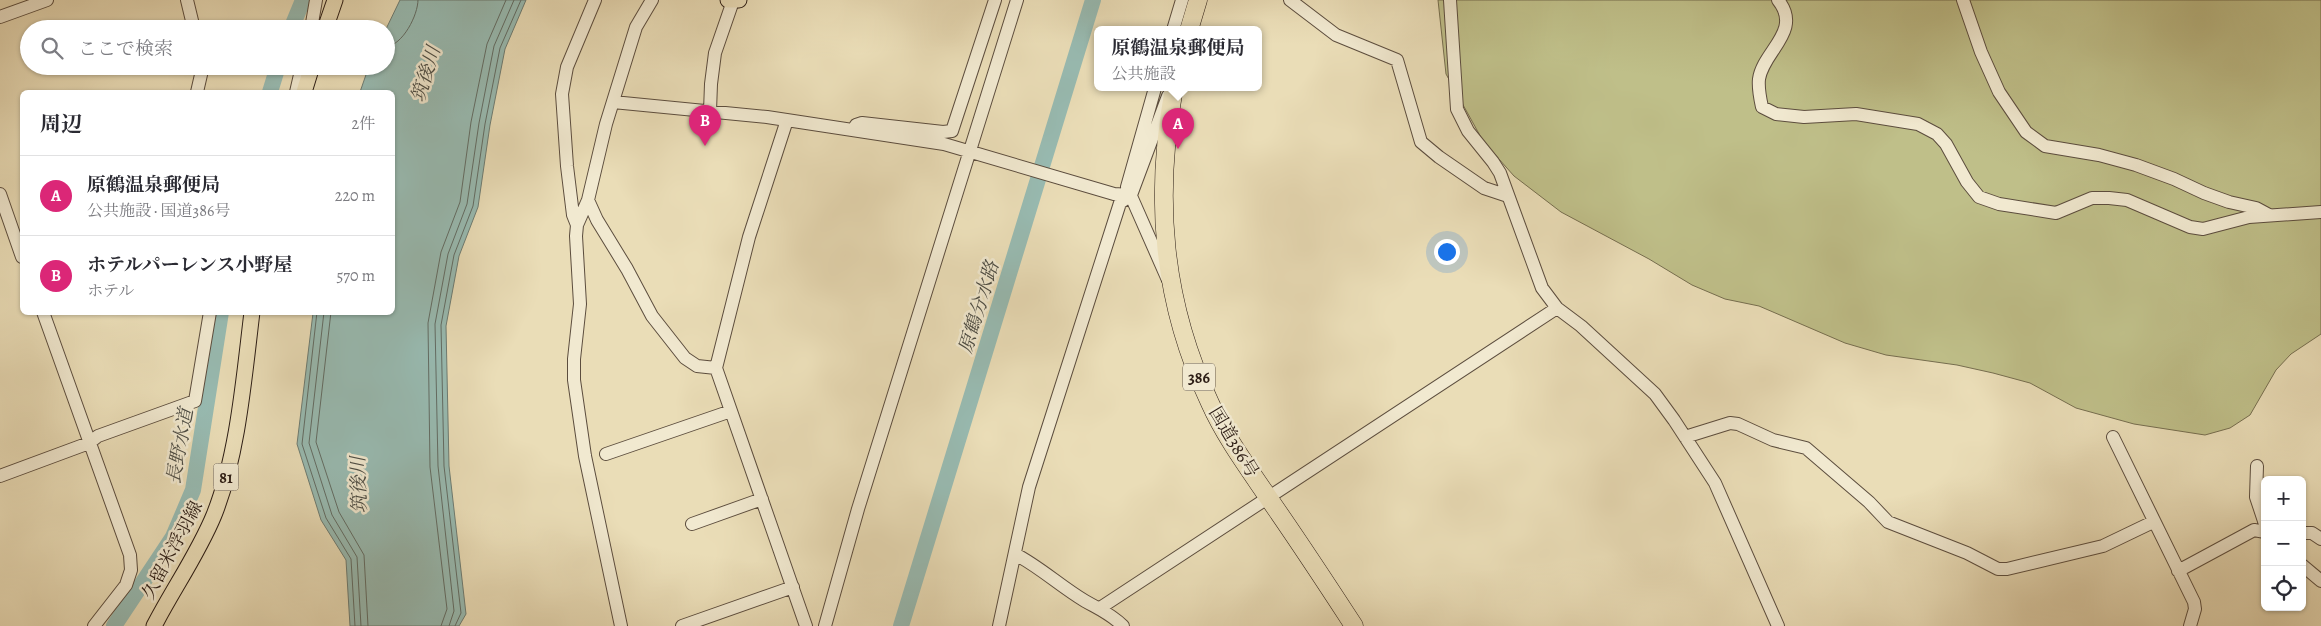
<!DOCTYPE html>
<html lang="ja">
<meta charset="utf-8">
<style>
body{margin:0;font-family:Alegreya,"Noto Serif JP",serif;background:#f7f7f7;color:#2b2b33}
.controls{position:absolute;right:15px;bottom:15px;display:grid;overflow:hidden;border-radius:8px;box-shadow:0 1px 4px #0004}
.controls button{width:45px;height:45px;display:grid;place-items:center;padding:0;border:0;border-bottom:1px solid #e1e1e2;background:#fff;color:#2b2b33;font:25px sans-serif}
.you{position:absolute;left:1446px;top:251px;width:18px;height:18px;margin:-12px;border:4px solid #fff;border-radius:50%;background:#1a73e8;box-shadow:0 0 0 8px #1a73e833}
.badge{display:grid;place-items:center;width:32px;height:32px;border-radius:50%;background:#db2777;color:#fff;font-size:16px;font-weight:700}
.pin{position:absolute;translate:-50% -41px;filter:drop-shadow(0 1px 2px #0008)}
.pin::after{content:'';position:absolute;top:26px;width:18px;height:15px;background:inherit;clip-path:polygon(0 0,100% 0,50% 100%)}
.popup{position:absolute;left:1094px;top:26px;width:168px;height:65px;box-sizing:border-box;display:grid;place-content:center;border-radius:8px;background:#fff;filter:drop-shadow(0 1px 4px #0005);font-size:16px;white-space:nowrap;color:#7c7c81}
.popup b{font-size:19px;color:#2b2b33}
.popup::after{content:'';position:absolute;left:50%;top:100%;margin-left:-10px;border:10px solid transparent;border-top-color:#fff}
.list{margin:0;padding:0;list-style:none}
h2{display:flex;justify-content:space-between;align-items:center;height:65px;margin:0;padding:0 20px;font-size:21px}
h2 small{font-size:16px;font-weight:400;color:#7c7c81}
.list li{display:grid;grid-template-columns:32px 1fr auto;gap:15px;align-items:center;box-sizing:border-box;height:80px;padding:0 20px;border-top:1px solid #e1e1e2}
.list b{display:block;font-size:19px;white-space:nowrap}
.list p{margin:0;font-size:16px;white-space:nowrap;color:#7c7c81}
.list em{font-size:16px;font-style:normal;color:#7c7c81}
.icon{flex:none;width:28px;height:28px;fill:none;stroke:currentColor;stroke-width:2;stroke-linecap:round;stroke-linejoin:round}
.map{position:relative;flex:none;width:2321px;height:626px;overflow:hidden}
.search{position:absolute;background:#fff;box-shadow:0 1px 4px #0004;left:20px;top:20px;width:375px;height:55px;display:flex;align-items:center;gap:12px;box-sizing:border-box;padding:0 18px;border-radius:28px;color:#7c7c81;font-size:19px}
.panel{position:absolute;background:#fff;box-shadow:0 1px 4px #0004;left:20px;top:90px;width:375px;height:225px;border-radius:8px}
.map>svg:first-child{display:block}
</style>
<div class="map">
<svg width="2321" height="626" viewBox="0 0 2321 626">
<rect width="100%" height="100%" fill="#eaddb7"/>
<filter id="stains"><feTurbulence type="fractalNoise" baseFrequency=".004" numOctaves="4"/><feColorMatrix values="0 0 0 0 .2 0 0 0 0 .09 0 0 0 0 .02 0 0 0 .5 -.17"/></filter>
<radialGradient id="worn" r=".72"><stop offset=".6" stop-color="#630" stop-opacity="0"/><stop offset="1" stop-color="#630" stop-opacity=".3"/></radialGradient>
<path fill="#bfbf89" stroke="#766e4f" d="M1438 0H2321V334L2291 354 2276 370 2250 415 2230 428 2205 435 2134 424 2076 408 2030 383 1993 373 1957 365 1886 355 1845 343 1759 306 1725 299 1692 285 1649 259 1561 212 1514 176 1483 141 1446 74Z"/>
<path fill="#98bbb2" stroke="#6d7c73" d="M400 0H526L505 49 490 125 478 207 459 256 446 326 449 466 466 614 459 626H350L346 560 321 520 297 444 313 313 392 312V92H360L369 66H386V29Z"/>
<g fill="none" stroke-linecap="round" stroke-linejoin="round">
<path stroke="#626c64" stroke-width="1" d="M386 47C403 45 418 15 418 0
M317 312 302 444 326 518 351 559 355 626
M324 312 309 443 332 515 357 557 361 626
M331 312 316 442 339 512 364 555 368 626
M441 626 447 609 430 467 428 323 441 252 460 202 471 122 487 44 506 0
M449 626 454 611 438 466 435 324 448 254 467 204 479 123 494 46 514 0
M455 626 461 613 444 466 441 325 454 255 473 206 485 124 500 48 521 0"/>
<path stroke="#98bbb2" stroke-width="16" d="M291 29 303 0
M270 92 278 66
M114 626 173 537 193 490 221 312
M901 626 1093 0"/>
<g stroke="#5c4d3e" stroke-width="14">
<path id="minor" d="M187 0 194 29
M1290 0 1336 35 1397 60 1421 142 1439 157 1484 188 1508 196
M1450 0 1457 109 1468 131 1493 162 1500 173 1542 288 1557 308 1581 326 1655 394 1674 420 1715 483 1778 626
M1778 0C1803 31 1763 51 1759 79 1758 88 1760 98 1762 107L1776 114 1804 117 1856 114 1918 124 1937 134 1946 144 1967 182 1979 197 1999 204 2056 213 2092 198H2109L2127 200 2190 227 2203 229 2249 217 2321 212
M1963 0 1981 52 1999 92 2026 132 2045 146 2099 155 2136 165 2174 179 2204 193 2229 202 2256 208 2269 215
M0 17 47 0
M311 29 316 0
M1173 30 1182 0
M1155 88 1127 187 1168 280
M197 92 203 66
M296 92 302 66
M613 102 767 117 944 144 1114 194 1131 195
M710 111 711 84 715 53 733 1
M787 120 749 237 716 368 806 626
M856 125 862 123 943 132 952 131 995 0
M0 194 22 257
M588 200 597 220 627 269 652 316 685 358 697 366 716 368
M577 225 573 215 567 166 562 94 567 67 595 0
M43 312 130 555 131 570 126 585 94 626
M1685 437 1730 423 1738 424 1773 440 1806 448 1869 502 1888 522 1967 553 1998 569H2007L2103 546 2153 522
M2113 437 2194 602 2195 609 2190 626
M606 454 731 411
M2257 466 2256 497 2265 524
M0 476 89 443 98 436 195 401 210 312
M692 524 762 499
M2302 533H2312L2321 539
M1015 554C1040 567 1060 586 1085 601 1099 609 1111 614 1123 626
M2302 565 2321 581
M2178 571 2254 530 2265 532
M1100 608 1557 308
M621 626 585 456 574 380V359L580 304 576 236 577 225 588 200 606 124 636 27 652 0
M682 626 793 587
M825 626 858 509 1017 0
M999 626 1029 487 1120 203 1131 195 1168 96"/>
</g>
<g stroke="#2c1d15" stroke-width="17">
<path id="major" d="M728 0H739
M325 29 335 0
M304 92 312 66
M154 626C173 589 198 554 214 515 238 455 244 377 252 312"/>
</g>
<g stroke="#2c1d15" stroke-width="19">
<path id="highway" d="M1189 30 1198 0
M1174 88C1154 198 1162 301 1210 403 1226 439 1252 473 1274 506 1301 545 1328 586 1354 626"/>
</g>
<use href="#minor" stroke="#f1e9d0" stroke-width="12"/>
<use href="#major" stroke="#eaddb7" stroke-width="15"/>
<use href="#highway" stroke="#eaddb7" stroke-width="18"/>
</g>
<g text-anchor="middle" stroke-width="5" stroke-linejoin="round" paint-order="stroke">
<g fill="#f1e9d0" stroke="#675a4d" stroke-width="1">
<rect x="1183" y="363.5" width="32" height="27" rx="4"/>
<rect x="213.5" y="463.5" width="25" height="27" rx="4"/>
</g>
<g font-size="16" font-weight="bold" fill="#2c1d15">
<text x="1199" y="383">386</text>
<text x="226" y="483">81</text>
</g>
<g font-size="18" fill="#2c1d15" stroke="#f1e9d0">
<text transform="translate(1234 442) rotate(59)" y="6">国道386号</text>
<text transform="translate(172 550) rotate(-62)" y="6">久留米浮羽線</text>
</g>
<g font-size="19" font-style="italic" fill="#4c4c44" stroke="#f1e9d0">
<text transform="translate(425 74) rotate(-73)" y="7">筑後川</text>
<text transform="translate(978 307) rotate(-73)" y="7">原鶴分水路</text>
<text transform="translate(179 446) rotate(-80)" y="7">長野水道</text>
<text transform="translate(358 485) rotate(-92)" y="7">筑後川</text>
</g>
</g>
<rect width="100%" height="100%" filter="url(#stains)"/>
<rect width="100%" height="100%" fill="url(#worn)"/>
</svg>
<div class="controls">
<button>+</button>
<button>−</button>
<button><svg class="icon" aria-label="locate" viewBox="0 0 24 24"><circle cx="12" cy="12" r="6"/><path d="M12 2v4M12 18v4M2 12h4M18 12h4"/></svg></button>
</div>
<div class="you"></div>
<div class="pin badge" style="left:1178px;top:149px">A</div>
<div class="popup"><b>原鶴温泉郵便局</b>公共施設</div>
<div class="pin badge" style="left:705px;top:146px">B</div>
<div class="search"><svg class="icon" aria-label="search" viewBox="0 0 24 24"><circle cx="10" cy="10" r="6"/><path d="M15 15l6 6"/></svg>ここで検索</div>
<section class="panel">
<h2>周辺<small>2件</small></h2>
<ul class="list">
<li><span class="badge">A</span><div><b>原鶴温泉郵便局</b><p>公共施設 · 国道386号</p></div><em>220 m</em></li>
<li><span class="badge">B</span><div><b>ホテルパーレンス小野屋</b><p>ホテル</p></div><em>570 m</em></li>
</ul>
</section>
</div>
